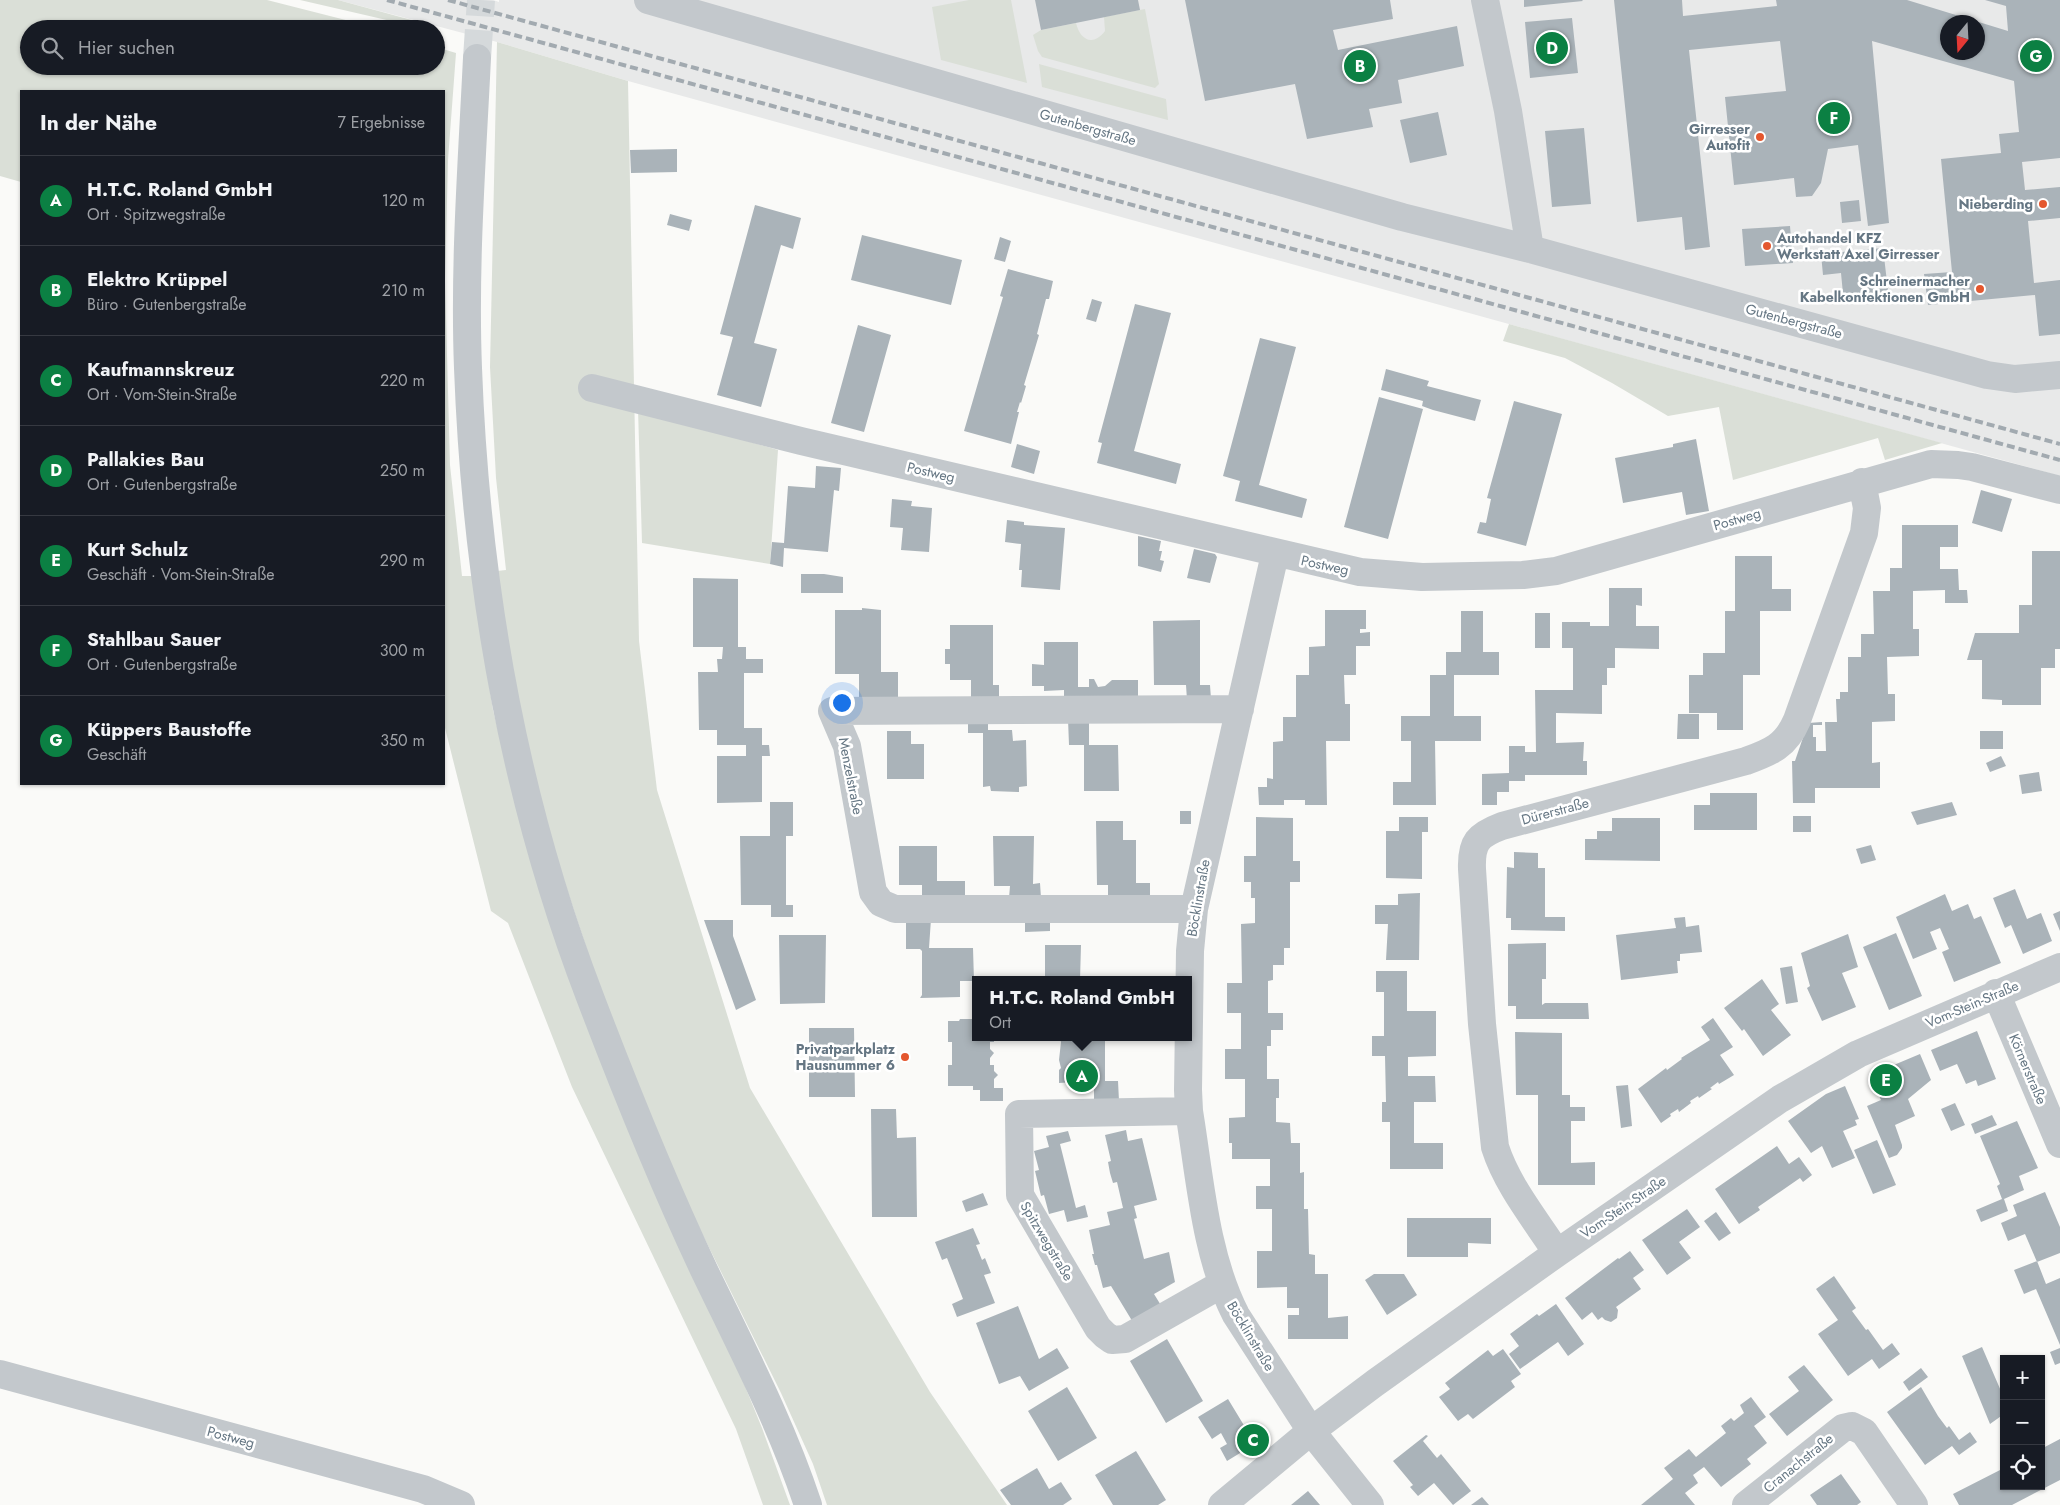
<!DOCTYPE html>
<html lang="de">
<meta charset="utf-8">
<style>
body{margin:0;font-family:Jost,sans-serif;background:#20242c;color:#f1f3f6}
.controls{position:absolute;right:15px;bottom:15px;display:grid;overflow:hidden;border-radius:0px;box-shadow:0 1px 4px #0004}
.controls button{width:45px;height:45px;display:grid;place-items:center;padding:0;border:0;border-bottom:1px solid #363941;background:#171b24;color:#f1f3f6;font:25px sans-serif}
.compass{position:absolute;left:1940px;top:15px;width:45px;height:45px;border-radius:50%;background:#171b24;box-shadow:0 1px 4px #0004;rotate:198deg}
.you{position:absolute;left:841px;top:702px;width:18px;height:18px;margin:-12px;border:4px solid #fff;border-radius:50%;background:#1a73e8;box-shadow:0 0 0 8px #1a73e833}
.badge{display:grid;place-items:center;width:32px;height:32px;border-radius:50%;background:#0b8043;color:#fff;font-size:16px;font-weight:700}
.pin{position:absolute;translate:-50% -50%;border:2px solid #fff;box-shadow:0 1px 5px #0006}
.popup{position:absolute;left:972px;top:976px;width:220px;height:65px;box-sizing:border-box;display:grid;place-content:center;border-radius:0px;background:#171b24;filter:drop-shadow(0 1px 4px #0005);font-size:16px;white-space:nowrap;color:#9ea1a6}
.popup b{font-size:19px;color:#f1f3f6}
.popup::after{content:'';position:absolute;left:50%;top:100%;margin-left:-10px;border:10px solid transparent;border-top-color:#171b24}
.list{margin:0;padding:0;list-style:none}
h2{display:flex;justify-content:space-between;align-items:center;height:65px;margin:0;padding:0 20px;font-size:21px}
h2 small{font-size:16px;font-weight:400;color:#9ea1a6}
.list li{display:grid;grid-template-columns:32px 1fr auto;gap:15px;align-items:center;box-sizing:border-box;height:90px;padding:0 20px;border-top:1px solid #363941}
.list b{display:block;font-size:19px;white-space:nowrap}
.list p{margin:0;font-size:16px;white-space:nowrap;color:#9ea1a6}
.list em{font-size:16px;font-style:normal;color:#9ea1a6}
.icon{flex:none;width:28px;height:28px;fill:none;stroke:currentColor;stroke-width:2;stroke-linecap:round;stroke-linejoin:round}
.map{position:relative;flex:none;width:2060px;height:1505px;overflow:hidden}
.search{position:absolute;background:#171b24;box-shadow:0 1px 4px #0004;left:20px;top:20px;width:425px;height:55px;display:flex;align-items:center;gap:12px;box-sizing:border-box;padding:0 18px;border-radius:28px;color:#9ea1a6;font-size:19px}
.panel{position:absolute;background:#171b24;box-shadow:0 1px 4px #0004;left:20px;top:90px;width:425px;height:695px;border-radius:0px}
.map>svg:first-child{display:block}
</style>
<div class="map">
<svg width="2060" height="1505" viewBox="0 0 2060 1505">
<rect width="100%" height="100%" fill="#fafaf8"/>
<path fill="#e8e9e9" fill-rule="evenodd" d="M338 0H493L499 2V0H2060V476L628 81 497 42ZM1948 22H1978V52H1948Z"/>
<path fill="#dadfd7" d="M0 0H267L381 29H29V66H436V47L456 53 448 160 445 281 450 465 462 576H472L493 710 529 856 762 1428 790 1505H763L736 1429 572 1087 508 923 491 911 444 724V91H21V182L0 176Z
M300 0H338L419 22 417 27Z
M969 0H1011L1027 83 941 60 932 7Z
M1145 9 1159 84 1155 88 1042 57 1038 51 1033 35 1041 30 1076 23C1080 40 1093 47 1105 31L1104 17Z
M497 42 628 81 639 641 657 790 750 1088 930 1392 1007 1505H827L813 1464 781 1393 684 1197 603 998 553 847 516 703 497 571 506 570 496 478 490 367Z
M1039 64 1166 99 1168 120 1042 87Z
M1509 324 1942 443 1885 460 1878 438 1733 480 1719 407 1668 416 1612 383 1565 358 1503 341Z
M638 409 778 450 770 564 642 543Z"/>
<path fill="#aab3b9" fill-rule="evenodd" d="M1035 0H1138L1140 10 1041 30Z
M1185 0H1390L1393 19 1333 30 1338 50 1457 26 1464 66 1398 80 1402 103 1369 109 1373 127 1307 139 1295 84 1205 101Z
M1524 0H1582L1583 1 1524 7Z
M1614 0H1682L1683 16 1777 6 1776 0H1907L2008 31 2006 6 1985 0H2060V158L2022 162 2025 190 2060 187V218L2028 221 2034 283 2060 280V334L2039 336 2035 295 1928 305 1924 274 1952 272 1941 159 2001 153 1999 134 2019 132 2014 81 1872 41 1889 223 1868 226 1858 145 1828 149 1821 183 1812 196 1796 197 1794 178 1734 185 1725 97 1786 91 1780 41 1689 50 1710 247 1685 250 1682 217 1637 222ZM1948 22H1978V52H1948Z
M1572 18 1578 73 1530 78 1525 22Z
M1438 112 1447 155 1410 163 1400 120Z
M1584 128 1591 204 1552 207 1545 131Z
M677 149V172L631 173 630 150Z
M1859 200 1861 221 1842 223 1840 202Z
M755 205 801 218 793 249 781 245 754 343 777 349 761 407 717 395 733 337 720 334Z
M670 214 692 220 689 231 667 225Z
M1790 226 1793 263 1745 266 1742 229Z
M862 235 962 260 951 305 851 280Z
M1000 237 1011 241 1005 262 994 259Z
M1883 248 1889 299 1844 304 1841 273 1823 275 1821 254Z
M1008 269 1053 281 1049 299H1046L1037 334 1039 335 1024 385 1026 386 1021 403 1020 402 1017 412H1019L1011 444 964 431 1003 297 1000 296Z
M1092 299 1102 302 1096 322 1086 319Z
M1135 304 1171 313 1134 451 1181 464 1176 484 1097 463 1102 443 1098 442Z
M858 325 891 335 864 432 831 423Z
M1260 338 1296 347 1259 485 1307 499 1302 518 1235 501 1240 481 1223 476Z
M1386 369 1429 381 1427 386 1481 400 1475 421 1433 410 1422 406 1423 401 1381 390Z
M1379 397 1423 409 1388 539 1344 527Z
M1514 401 1562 414 1526 546 1477 533 1480 522 1486 523 1491 499 1487 498Z
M1696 439 1709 511 1686 515 1682 492 1623 503 1615 458 1673 447V444Z
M1017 444 1040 451 1034 474 1011 467Z
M816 466 841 468 839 491 834 490 828 552 784 548 783 567 770 564 772 542 784 543 788 486 815 488Z
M1981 490 2012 499 2002 532 1972 523Z
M892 499 912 501 911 506 932 508 929 552 901 550 903 528 890 527Z
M1007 520 1024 522V525L1065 528 1060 590 1021 587 1022 570H1019L1021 544 1005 542Z
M1902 525H1958V547H1940V569H1958L1959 590H1967L1968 603H1945V590L1913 591V629H1919V656L1887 657 1888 694H1895V721L1872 722V763L1880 762V788H1815V803H1793L1792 761H1795L1796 758 1808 723 1822 722V725H1813V737H1816V751H1826L1825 722H1837L1836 699H1840V692H1848V657H1861V634H1874L1873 591H1890V568H1902Z
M1138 536 1161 541 1159 551H1162L1160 560 1164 561 1161 572 1138 566Z
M1194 549 1215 554 1217 557 1210 583 1187 578Z
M2032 551H2060V649H2055V668H2041V705H2002V700L1982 699V660H1967L1975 633H2019V605H2032Z
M1735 556H1772V589H1791V611H1760V675H1743V730H1717V713H1689V675H1703V653H1725V611H1735Z
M801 574H824L843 577V593H801Z
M693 578 738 579V647H746V659H763V673H744V728H762V745H769L770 756H762V802L717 803V756H746V745H717V730H699L698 672H718L717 659H722L723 647H693Z
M1609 588H1642V606L1636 605V626H1659V649L1615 648V668H1607V685H1602V714L1556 713V743L1584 742 1583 761H1587V775H1525V781H1509V792H1497V805H1482V774L1509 773V746H1525V752H1536L1535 690H1573V648H1562V622H1590V626H1609Z
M862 608 881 610V672H898V701H859V674H835V610H862Z
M1325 610H1366V629H1360V633L1370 632V646H1356V675H1344L1345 704H1350V741H1326L1327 805H1305V800H1284V805H1259L1258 787H1267V778L1273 779V742L1283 741V717H1296V675H1309V647L1325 646Z
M1461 611H1483V652H1499V675H1454V716H1481V741H1435L1436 805H1393V782H1411V741H1401V716H1430V675H1446V652H1461Z
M1535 613H1550V648H1535Z
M1200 620V685H1210L1211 699 1187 700 1186 685H1154L1153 621Z
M950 625H993V685H999V701H971V680H950V664H945V649H950Z
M1044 642H1078V687H1089V679H1094L1098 687 1105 686 1112 680H1138V700H1064V690L1044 691V686H1032V664L1044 665Z
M1678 714H1699V739H1677Z
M1068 719H1089V745H1118L1119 791H1084V745H1069Z
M968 721H988V730H1012L1013 741 1026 740 1027 786 1019 787V792L991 791 990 786 983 787V733H968Z
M887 731H911V744H924V779H887Z
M1980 731H2003V749H1980Z
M2001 756 2006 766 1990 772 1986 763Z
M2039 772 2042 791 2022 794 2019 775Z
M1710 793H1757V830H1694V805H1710Z
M770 802H793V836H786V905H793V917H771V905H741L740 836H770Z
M1952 802 1957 815 1917 825 1911 812Z
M1180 811H1191V824H1180Z
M1793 816H1811V832H1793Z
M1256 817 1293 818V861H1300V882H1290V948H1284V965H1273V980L1268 981V1013H1283V1030H1271V1046H1267V1079H1279V1098H1276V1122L1290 1123 1291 1143H1300V1173L1304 1172V1209H1308L1309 1254 1315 1255V1274H1328V1318L1348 1316V1339H1288V1315H1299V1308H1287V1287L1257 1288V1251H1272V1209H1256V1186H1270V1159H1232V1143H1229V1118L1245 1117V1079H1225V1049H1241V1013H1227V983H1242L1241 924 1255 923V898H1251V882H1244V856H1256Z
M1399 817H1428V832H1422V879L1386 878V831H1399Z
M1612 818H1660V861L1585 860V839H1597V831H1612Z
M1096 821H1123V840H1136V883H1150V898H1108V885H1097Z
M993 836H1034L1033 884 1040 883 1041 898H1009L1010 886H994Z
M1871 845 1876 860 1861 864 1856 849Z
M899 846H937V881H965V897H922V885H899Z
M1514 852 1538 853V868H1545V917H1565V931L1511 930V918H1506L1507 867 1514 868Z
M2015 889 2027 919 2041 913 2052 941 2023 954 2011 925 2005 928 1993 898Z
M1420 893 1419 960H1386L1388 924H1375V905H1398V894Z
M1945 894 1952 911 1968 904 1974 919 1981 916 2001 963 1954 982 1942 952 1949 949 1940 928 1930 932 1937 949 1913 959 1896 917Z
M2060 911V931L2053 914Z
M1685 917 1686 927 1699 925 1702 952 1680 954V961H1677L1678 973 1621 980 1616 935 1676 928 1674 918Z
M1025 918H1050V931L1025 932Z
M906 919H931L929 948H973L974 981H960V997L920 998 922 995V951L920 949H906Z
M704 920H733V936L756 1000 736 1010Z
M1896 933 1922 996 1889 1010 1863 947Z
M1848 934 1858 967 1842 973 1856 1007 1822 1021 1807 988 1810 986 1801 953Z
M779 935H826L825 1003 780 1004Z
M1546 943V979H1542V1005L1545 1003H1588L1589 1019H1516V1006H1508V944Z
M1045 945H1081L1080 980H1045Z
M1792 966 1798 1002 1786 1004 1780 968Z
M1376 971H1407V1011H1436V1056L1408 1057V1076H1435L1436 1102H1414V1143H1443V1169H1390V1122H1382V1102H1386L1385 1056H1372V1036H1384V992H1376Z
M1762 979 1779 1004 1771 1010 1791 1035 1763 1056 1744 1029 1742 1031 1724 1008Z
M1713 1018 1733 1047 1720 1055 1734 1075 1719 1084 1718 1082 1710 1088 1712 1089 1699 1098 1698 1096 1690 1101 1691 1103 1679 1112 1678 1109 1670 1114 1671 1116 1661 1123 1638 1089 1666 1068 1667 1070 1682 1059 1681 1058 1710 1040 1701 1027Z
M960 1019H976V1037H994V1042H990V1049L994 1053 990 1058V1065H994V1071L998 1075 994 1079V1088H1003V1101H980V1090H973V1086H948V1065H952V1042H948V1021H959Z
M809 1028H854L855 1097H809Z
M1977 1031 1996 1079 1978 1086 1976 1080 1966 1084 1957 1064 1940 1071 1931 1050Z
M1515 1032 1562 1033V1095H1570V1107H1585V1121H1571V1163L1595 1162V1185H1538V1095H1516Z
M1059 1037H1105V1081H1118L1119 1101H1094V1082H1089L1088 1087 1079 1086 1075 1082 1059 1083V1070L1061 1068 1059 1060 1061 1042Z
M1920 1054 1931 1080 1908 1099 1915 1116 1895 1125 1902 1145V1148L1897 1155 1889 1158 1867 1106 1881 1100 1870 1075Z
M1628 1085 1632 1126 1621 1128 1616 1086Z
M1845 1086 1859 1119 1855 1120 1857 1125 1843 1131 1855 1158 1832 1168 1822 1146 1811 1153 1788 1121 1826 1094Z
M1955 1103 1965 1125 1951 1131 1941 1109Z
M871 1109H896L897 1138 916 1137 917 1217H872Z
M1992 1115 1997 1125 1975 1134 1971 1124Z
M2017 1121 2038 1168 2019 1176 2024 1190 2004 1199 2008 1211 1981 1222 1976 1210 2002 1199 1997 1186 2000 1184 1980 1136Z
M1126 1130 1128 1141 1142 1138 1157 1200 1134 1206 1137 1218 1134 1219 1144 1259 1169 1252 1175 1282 1154 1294 1162 1307 1134 1324 1111 1286 1103 1288 1097 1265H1095L1092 1254H1094L1089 1230 1110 1225 1107 1212 1123 1208 1117 1182 1113 1183 1110 1173 1108 1162 1111 1161 1105 1135Z
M1068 1131 1071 1141 1060 1144 1076 1208 1085 1205 1088 1217 1067 1222 1064 1210 1049 1214 1044 1195 1041 1196 1035 1171 1039 1170 1034 1151 1049 1147 1046 1136Z
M1877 1140 1896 1185 1873 1194 1854 1150Z
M1777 1146 1789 1164 1799 1157 1812 1175 1803 1182 1800 1178 1758 1207 1760 1210 1739 1224 1715 1189Z
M2045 1192 2060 1227V1253L2037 1262 2025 1234 2008 1241 2001 1223 2017 1216 2013 1205Z
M983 1193 988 1205 966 1212 962 1201Z
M1687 1209 1700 1227 1679 1242 1691 1258 1667 1275 1642 1240Z
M1716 1212 1731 1233 1719 1241 1704 1221Z
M1407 1218H1491V1244L1468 1243V1257H1407Z
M973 1228 980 1244 976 1245 982 1260 985 1258 991 1273 984 1275 995 1303 957 1317 952 1304 963 1299 947 1258 942 1260 935 1242Z
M1630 1251 1644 1270 1633 1278 1641 1289 1616 1307 1618 1310 1617 1318 1611 1322 1605 1320 1602 1317 1598 1320 1592 1312 1582 1320 1565 1298 1618 1258 1619 1259Z
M2037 1261 2046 1284 2060 1278V1345L2036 1289 2024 1294 2014 1270Z
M1374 1274H1404L1417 1295 1387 1315 1365 1280Z
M1834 1276 1856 1308 1852 1311 1866 1330 1868 1329 1883 1350 1892 1343 1900 1354 1879 1369 1872 1359 1848 1376 1818 1334 1838 1320 1816 1289Z
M1556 1304 1584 1344 1568 1356 1558 1342 1520 1369 1509 1354 1519 1346 1510 1334 1537 1314 1539 1316Z
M1018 1306 1039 1359 1057 1348 1069 1368 1029 1391 1020 1376 999 1384 976 1323Z
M1167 1339 1203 1401 1166 1423 1130 1361Z
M1982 1347 2004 1398V1414L1990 1424 1962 1356Z
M2060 1348V1363L2055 1365 2050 1352Z
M1503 1349 1521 1374 1511 1381 1515 1387 1473 1419 1468 1414 1458 1421 1439 1397 1450 1389 1445 1383 1488 1350 1493 1356Z
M1804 1365 1833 1400 1787 1436 1769 1414 1799 1391 1788 1377Z
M1921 1368 1928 1377 1909 1391 1903 1382Z
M1067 1387 1097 1438 1058 1461 1028 1411Z
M1921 1387 1938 1416 1947 1428 1949 1426 1959 1440 1970 1432 1977 1442 1959 1455 1952 1446 1925 1465 1887 1412Z
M1751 1397 1766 1417 1754 1426 1767 1443 1747 1459 1751 1464 1721 1487 1704 1467 1693 1475 1698 1483 1685 1493 1695 1505H1641L1673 1479 1664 1468 1689 1449 1696 1457 1726 1433 1721 1426 1731 1418 1734 1421 1744 1413 1740 1405Z
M1228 1399 1248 1432 1238 1437 1245 1450 1227 1461 1220 1448 1227 1444 1221 1433 1212 1439 1198 1417Z
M1426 1435 1428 1436 1423 1441 1437 1458 1441 1454 1471 1491 1453 1505 1434 1483 1418 1496 1410 1487 1413 1485 1393 1461Z
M2060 1439V1480L2012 1505H1959L1953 1494 2004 1468V1486H2041V1449Z
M1136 1451 1166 1500 1158 1505H1113L1095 1475Z
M1037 1468 1049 1489 1061 1482 1072 1499 1063 1505H1011L1000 1490Z
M1841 1474 1861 1502 1857 1505H1817L1810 1495Z
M1308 1491 1320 1505H1291Z
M1482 1497 1489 1505H1471Z"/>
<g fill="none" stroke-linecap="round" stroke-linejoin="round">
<path stroke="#d5d9db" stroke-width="28" stroke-dasharray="28 14" stroke-linecap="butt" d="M477 58 481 0"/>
<path stroke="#c3c8cc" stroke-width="28" d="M648 0 1402 217 1530 249 1987 375 2015 379 2060 375
M1485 0 1508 111 1530 249
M477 58C472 161 464 265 468 368 476 583 513 796 590 997 625 1089 662 1181 704 1270 741 1347 781 1423 808 1505
M592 388 801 441 1360 572 1422 577 1523 575 1556 571 1931 464 1958 465 1972 467 2060 490
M1275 554 1194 909 1190 951 1188 1090 1189 1111C1200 1178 1205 1255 1236 1315L1311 1431 1370 1505
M1194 909H895L881 903 873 892 847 746 832 711 1240 709
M1996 993 2060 1144
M1189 1111 1019 1114 1020 1195 1098 1328 1105 1335 1112 1340 1125 1339 1222 1284
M1557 1253C1535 1219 1507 1185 1495 1147L1482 1024 1472 869C1471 842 1478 835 1502 826L1746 761C1771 752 1786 746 1797 720L1864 533 1867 508 1862 482
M0 1374 423 1489 461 1505
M1222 1505 1311 1431 1375 1383 1557 1253 1780 1099 1858 1054 2060 967
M1746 1505 1843 1428 1852 1426 1864 1432 1914 1505"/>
<path stroke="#a2aab0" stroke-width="4" stroke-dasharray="8 4" stroke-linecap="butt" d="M387 0 2060 460
M448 0 2060 444"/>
</g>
<g fill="#e4572e" stroke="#fff" stroke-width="2">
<circle cx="1760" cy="137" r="5"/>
<circle cx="2043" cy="204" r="5"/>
<circle cx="1767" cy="246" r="5"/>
<circle cx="1980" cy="289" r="5"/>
<circle cx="905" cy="1057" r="5"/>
</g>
<g text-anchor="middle" stroke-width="5" stroke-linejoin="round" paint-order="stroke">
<g font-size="14" fill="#657683" stroke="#fff">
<text transform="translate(1088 127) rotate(16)" y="5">Gutenbergstraße</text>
<text transform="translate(1794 321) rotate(15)" y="5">Gutenbergstraße</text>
<text transform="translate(931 472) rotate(13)" y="5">Postweg</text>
<text transform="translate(1737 519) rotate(-16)" y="5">Postweg</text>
<text transform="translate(1325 565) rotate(12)" y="5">Postweg</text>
<text transform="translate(851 776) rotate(79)" y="5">Menzelstraße</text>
<text transform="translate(1555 811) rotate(-15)" y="5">Dürerstraße</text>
<text transform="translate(1198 898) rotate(-80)" y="5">Böcklinstraße</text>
<text transform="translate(1972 1004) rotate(-23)" y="5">Vom-Stein-Straße</text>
<text transform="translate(2028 1069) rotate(67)" y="5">Körnerstraße</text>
<text transform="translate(1623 1207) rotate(-34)" y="5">Vom-Stein-Straße</text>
<text transform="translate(1047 1241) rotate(59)" y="5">Spitzwegstraße</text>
<text transform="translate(1251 1336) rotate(59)" y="5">Böcklinstraße</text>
<text transform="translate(231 1437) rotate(15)" y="5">Postweg</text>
<text transform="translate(1798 1463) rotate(-39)" y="5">Cranachstraße</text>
</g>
<g font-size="14" font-weight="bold" fill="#657683" stroke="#fff" text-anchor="end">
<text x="1750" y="134">Girresser<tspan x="1750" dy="16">Autofit</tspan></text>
<text x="2033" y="209">Nieberding</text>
<text x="1777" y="243" text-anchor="start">Autohandel KFZ<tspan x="1777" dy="16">Werkstatt Axel Girresser</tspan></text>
<text x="1970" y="286">Schreinermacher<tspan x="1970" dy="16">Kabelkonfektionen GmbH</tspan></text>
<text x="895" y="1054">Privatparkplatz<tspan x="895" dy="16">Hausnummer 6</tspan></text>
</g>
</g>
</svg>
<div class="controls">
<button>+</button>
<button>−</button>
<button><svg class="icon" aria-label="locate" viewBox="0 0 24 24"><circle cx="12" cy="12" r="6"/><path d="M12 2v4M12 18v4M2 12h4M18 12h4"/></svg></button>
</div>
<svg class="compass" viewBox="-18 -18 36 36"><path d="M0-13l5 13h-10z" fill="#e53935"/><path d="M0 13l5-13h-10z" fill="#9ea1a6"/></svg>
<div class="you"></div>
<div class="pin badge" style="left:1082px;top:1076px">A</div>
<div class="popup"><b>H.T.C. Roland GmbH</b>Ort</div>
<div class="pin badge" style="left:1360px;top:66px">B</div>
<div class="pin badge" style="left:1253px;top:1440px">C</div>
<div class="pin badge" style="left:1552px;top:48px">D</div>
<div class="pin badge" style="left:1886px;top:1080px">E</div>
<div class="pin badge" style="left:1834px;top:118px">F</div>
<div class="pin badge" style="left:2036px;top:56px">G</div>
<div class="search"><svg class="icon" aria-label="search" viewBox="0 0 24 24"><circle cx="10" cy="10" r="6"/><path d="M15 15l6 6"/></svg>Hier suchen</div>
<section class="panel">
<h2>In der Nähe<small>7 Ergebnisse</small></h2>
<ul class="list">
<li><span class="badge">A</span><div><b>H.T.C. Roland GmbH</b><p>Ort · Spitzwegstraße</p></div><em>120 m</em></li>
<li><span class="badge">B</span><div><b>Elektro Krüppel</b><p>Büro · Gutenbergstraße</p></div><em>210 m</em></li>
<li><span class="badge">C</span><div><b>Kaufmannskreuz</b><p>Ort · Vom-Stein-Straße</p></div><em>220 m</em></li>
<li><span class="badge">D</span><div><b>Pallakies Bau</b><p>Ort · Gutenbergstraße</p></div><em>250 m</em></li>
<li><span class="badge">E</span><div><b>Kurt Schulz</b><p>Geschäft · Vom-Stein-Straße</p></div><em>290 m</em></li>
<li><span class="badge">F</span><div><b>Stahlbau Sauer</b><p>Ort · Gutenbergstraße</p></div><em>300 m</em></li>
<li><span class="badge">G</span><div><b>Küppers Baustoffe</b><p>Geschäft</p></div><em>350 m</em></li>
</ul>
</section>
</div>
